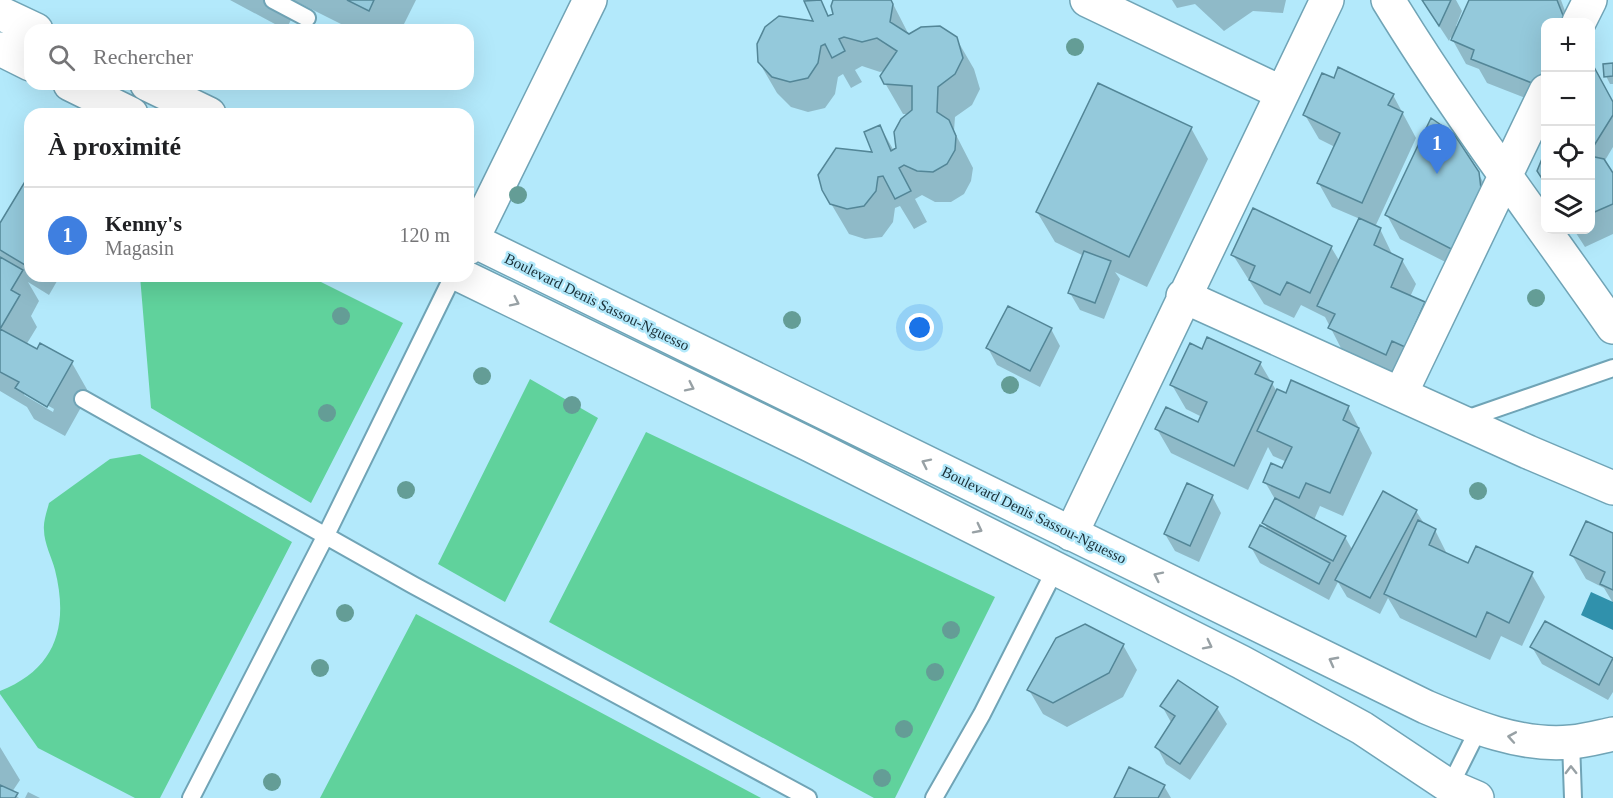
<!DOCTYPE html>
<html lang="fr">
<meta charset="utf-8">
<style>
body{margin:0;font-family:Georgia,serif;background:#f2f2f2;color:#202124}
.controls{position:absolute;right:18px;top:18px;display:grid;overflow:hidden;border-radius:12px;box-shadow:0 6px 24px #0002}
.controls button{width:54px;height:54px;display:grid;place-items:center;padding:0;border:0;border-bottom:2px solid #e0e0e0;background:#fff;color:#202124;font:30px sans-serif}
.you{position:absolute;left:920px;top:328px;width:21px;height:21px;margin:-15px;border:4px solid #fff;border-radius:50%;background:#1a73e8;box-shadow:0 0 0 9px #1a73e833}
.badge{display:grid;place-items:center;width:39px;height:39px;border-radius:50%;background:#9a3604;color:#fff;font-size:20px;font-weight:700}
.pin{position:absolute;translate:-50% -50px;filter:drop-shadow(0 2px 3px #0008)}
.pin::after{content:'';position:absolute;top:32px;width:21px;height:18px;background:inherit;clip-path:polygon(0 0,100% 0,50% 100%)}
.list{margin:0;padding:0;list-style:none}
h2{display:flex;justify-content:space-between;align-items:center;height:78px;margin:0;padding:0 24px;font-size:26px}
h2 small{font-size:20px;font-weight:400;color:#757577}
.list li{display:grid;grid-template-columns:39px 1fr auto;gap:18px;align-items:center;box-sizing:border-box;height:96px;padding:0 24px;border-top:2px solid #e0e0e0}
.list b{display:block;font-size:22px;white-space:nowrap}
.list p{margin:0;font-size:20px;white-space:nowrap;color:#757577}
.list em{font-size:20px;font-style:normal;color:#757577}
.icon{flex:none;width:33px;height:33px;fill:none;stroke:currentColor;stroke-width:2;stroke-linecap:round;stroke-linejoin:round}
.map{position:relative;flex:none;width:1613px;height:798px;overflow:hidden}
.search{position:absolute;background:#fff;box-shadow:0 6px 24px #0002;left:24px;top:24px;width:450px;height:66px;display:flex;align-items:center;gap:15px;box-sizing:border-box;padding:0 21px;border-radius:18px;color:#757577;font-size:22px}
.panel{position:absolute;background:#fff;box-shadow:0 6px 24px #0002;left:24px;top:108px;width:450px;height:174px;border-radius:18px}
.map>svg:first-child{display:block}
</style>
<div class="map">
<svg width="1613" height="798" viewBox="0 0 1613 798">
<rect width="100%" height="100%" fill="#b3e9fb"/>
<path fill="#60d29c" d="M140 276H309L403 323 311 503 151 408Z
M530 379 598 418 505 602 438 564Z
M646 432 995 597 895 798H874L549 622Z
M140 454 292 542 160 798H135L38 748 0 694V691C56 669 69 626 55 570 52 558 44 543 44 530 43 522 47 511 49 503L110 459Z
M416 614 761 798H320Z"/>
<path fill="#3091ac" d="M1591 592 1613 602V630L1581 615Z"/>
<path fill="#0003" fill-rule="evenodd" d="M230 0H416L401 30H353L299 3 286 30Z
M810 0H820L829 17 835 15V0H891L909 35 956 38 974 69 980 89 972 105 955 117 954 131 973 168 971 181 964 194 951 202H935L922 195 915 199 927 222 914 229 900 206 895 208 893 222 882 237 865 239 849 234 823 190 820 175 837 150 875 154 880 126 894 151 897 149 909 114H903L885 83 886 70 880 72 862 66 855 70 862 82 851 88 843 74 838 77 835 94 825 108 808 112 791 107 777 93 759 62 816 23 806 2Z
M1172 0H1286L1283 13 1253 11 1224 31 1195 4 1177 8Z
M1422 0H1456L1462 11 1456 26 1458 27 1471 0H1561L1569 22H1546V106L1487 83 1479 69 1466 64 1451 37 1449 41Z
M1613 64V84H1610L1606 76Z
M1590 73 1613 104V147L1604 162 1613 176V234L1585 247 1574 230H1590Z
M1393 95 1416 138 1375 227 1380 229 1393 256 1402 260 1416 284 1410 297 1424 304 1438 328 1400 378 1343 352 1325 317 1301 305 1294 318 1264 304 1233 255 1331 247 1340 262 1360 219 1332 207 1318 182 1335 147 1319 139 1305 115Z
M1191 128 1208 159 1147 287 1115 272 1120 279 1104 319 1080 310 1070 293 1084 256 1055 242 1037 212Z
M1478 173 1492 198 1496 231 1475 277 1400 239 1387 215Z
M30 177V276H60L49 295 28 282 39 301 31 316 37 327 26 345 72 363 89 393 65 436 34 419 27 407 0 391V226ZM24 392 54 409 53 412 24 395Z
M1051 329 1060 346 1040 387 997 365 988 348Z
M1202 351 1260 363 1276 390 1286 395 1348 407 1372 453 1343 516 1320 506 1314 520 1345 537 1353 551 1416 511 1425 525 1435 530 1448 556 1469 565 1531 573 1545 597 1522 646 1501 636 1490 660 1400 618 1388 598 1380 614 1347 597 1338 582 1329 600 1260 563 1251 547 1269 532 1264 523 1276 501 1265 482 1283 470 1287 462 1273 456 1268 447 1248 490 1171 453 1157 429 1199 424 1202 417 1186 409 1172 385Z
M1212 496 1221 513 1199 562 1175 551 1165 534Z
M1613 535V603L1604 588 1586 579 1572 555Z
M1546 623 1613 659V692L1608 700 1542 664 1532 647Z
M1123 645 1137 670 1123 697 1067 727 1043 714 1029 690Z
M1162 706 1217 708 1227 724 1190 780 1166 764 1157 747 1172 724Z
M0 747 20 780 12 792 19 798H0Z
M1164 786 1171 798H1116Z
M28 792 40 798H25Z"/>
<path fill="#94c9db" stroke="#538697" stroke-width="1.5" d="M347 0H374L369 11Z
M821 0 828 16 833 14 831 6 833 0H891L893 4 890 22 909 34 921 27 940 26 957 37 963 58 955 74 938 87 937 112 949 120 956 136 955 150 947 164 933 172 917 171 904 165 899 168 911 191 895 199 883 176 878 177 876 191 864 206 847 209 830 204 822 190 818 175 836 148 872 152 864 132 880 125 891 151 896 148 894 132 901 119 912 110V86L884 84 880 76 897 51 877 38 862 42 844 37 839 39 845 51 832 58 825 44 821 46 818 63 808 78 790 82 772 77 758 62 757 44 765 27 779 16 813 21 804 1Z
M1422 0H1451L1439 26Z
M1469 0H1557L1564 18 1562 22H1546V63L1537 85 1471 59 1474 50 1451 40Z
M1613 63V76L1604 77 1603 64Z
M1338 67 1394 94 1388 105 1403 112 1362 203 1317 183 1340 133 1303 115 1322 73 1334 78Z
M1594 67 1613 102V115L1590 152V70Z
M1098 83 1192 127 1129 257 1036 212Z
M1431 118 1454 134 1479 172 1483 206 1461 254 1385 215Z
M1546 149V185L1537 171Z
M1590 156 1604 159 1613 173V204L1590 214Z
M29 175 30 176V268L0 250V223Z
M1253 208 1332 246 1310 293 1287 282 1280 295 1249 280 1255 266 1231 255Z
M1359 218 1381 228 1374 245 1403 259 1391 287 1425 302 1405 347 1392 341 1386 355 1328 328 1335 314 1317 306Z
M1084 251 1111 261 1095 303 1068 293Z
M0 257 23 270 11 290 20 295 0 329 37 349 40 343 73 361 47 407 15 388 19 382 0 372Z
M1008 306 1052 328 1030 371 986 348Z
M1207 337 1261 362 1255 374 1273 382 1234 466 1155 429 1166 407 1198 422 1207 402 1170 385 1190 343 1202 349Z
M1291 380 1349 406 1343 420 1359 428 1330 493 1306 483 1299 498 1263 482 1271 463 1282 468 1292 447 1257 431 1277 389 1286 393Z
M1187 483 1213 495 1190 546 1164 534Z
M1383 491 1417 510 1370 598 1335 580Z
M1275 498 1346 536 1333 561 1262 523Z
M1418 520 1436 529 1429 545 1468 563 1476 546 1533 572 1509 623 1487 612 1476 637 1384 594Z
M1586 521 1613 533V590L1600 584 1605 572 1570 555Z
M1260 525 1330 563 1319 584 1249 547Z
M1545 621 1613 658 1599 685 1530 647Z
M1085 624 1124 644 1109 673 1053 703 1027 690 1056 638Z
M1178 680 1218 707 1180 764 1155 747 1175 716 1160 706Z
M1129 767 1165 785 1158 798H1114Z
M0 785 18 793 15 798H0Z"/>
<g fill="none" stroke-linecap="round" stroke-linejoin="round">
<g stroke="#70a4b6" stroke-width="20">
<path id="lane" d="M273 0 307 18
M83 399 413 585 808 798
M1463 420 1613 368
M1571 742 1573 798
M1447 792 1479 728
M191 798 326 535 453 276
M934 798 982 714 1056 568"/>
</g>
<g stroke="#70a4b6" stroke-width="36">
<path id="street" d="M1087 0 1282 93
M1388 0C1457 113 1537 218 1613 327
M1579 22 1590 0
M468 248 590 0
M1183 296 1528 452 1613 488
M1401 393 1546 91
M1071 534 1327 0"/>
</g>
<g stroke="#70a4b6" stroke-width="36">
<path id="primary" d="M0 13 36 30
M0 49 30 64
M70 84 131 114
M147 84 209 114
M468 238 1426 707C1471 726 1521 747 1571 742 1585 741 1599 737 1613 734
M462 276 810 445 1241 662 1362 728 1449 786 1477 798"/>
</g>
<use href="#lane" stroke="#fff" stroke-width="16"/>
<use href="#street" stroke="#fff" stroke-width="33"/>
<use href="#primary" stroke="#fff" stroke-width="33"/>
</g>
<g fill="#649d96">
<circle cx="1075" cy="47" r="9"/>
<circle cx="518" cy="195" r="9"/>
<circle cx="1536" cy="298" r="9"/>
<circle cx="341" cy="316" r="9"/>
<circle cx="792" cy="320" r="9"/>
<circle cx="482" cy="376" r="9"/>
<circle cx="1010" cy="385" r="9"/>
<circle cx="572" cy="405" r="9"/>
<circle cx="327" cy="413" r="9"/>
<circle cx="406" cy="490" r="9"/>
<circle cx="1478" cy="491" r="9"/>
<circle cx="345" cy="613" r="9"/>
<circle cx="951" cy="630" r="9"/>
<circle cx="320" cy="668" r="9"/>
<circle cx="935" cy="672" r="9"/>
<circle cx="904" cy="729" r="9"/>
<circle cx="882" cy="778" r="9"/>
<circle cx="272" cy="782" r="9"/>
</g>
<defs><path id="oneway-chevron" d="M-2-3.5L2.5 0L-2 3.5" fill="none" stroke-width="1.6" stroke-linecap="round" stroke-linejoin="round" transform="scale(1.5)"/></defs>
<g stroke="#98a1a5">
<use href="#oneway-chevron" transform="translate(515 302) rotate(26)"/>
<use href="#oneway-chevron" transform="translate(690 387) rotate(26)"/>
<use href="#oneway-chevron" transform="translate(926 463) rotate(-154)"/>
<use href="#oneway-chevron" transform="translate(978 529) rotate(27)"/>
<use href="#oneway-chevron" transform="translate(1158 576) rotate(-154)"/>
<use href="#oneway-chevron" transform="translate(1208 645) rotate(27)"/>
<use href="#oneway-chevron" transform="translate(1333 661) rotate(-152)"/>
<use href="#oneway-chevron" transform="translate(1512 737) rotate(-170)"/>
<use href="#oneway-chevron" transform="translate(1571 770) rotate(-91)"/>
</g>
<g text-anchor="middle" stroke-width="5" stroke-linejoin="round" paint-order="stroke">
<g font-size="15" fill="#192f36" stroke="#b3e9fb">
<text transform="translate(597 302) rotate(26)" y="5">Boulevard Denis Sassou-Nguesso</text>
<text transform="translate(1034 515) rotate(26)" y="5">Boulevard Denis Sassou-Nguesso</text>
</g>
</g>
</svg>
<div class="controls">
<button>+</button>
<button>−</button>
<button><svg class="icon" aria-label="locate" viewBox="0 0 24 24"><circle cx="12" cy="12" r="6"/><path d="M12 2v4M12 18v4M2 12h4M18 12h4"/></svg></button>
<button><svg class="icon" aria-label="layers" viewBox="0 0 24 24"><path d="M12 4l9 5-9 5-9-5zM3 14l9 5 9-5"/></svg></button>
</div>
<div class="you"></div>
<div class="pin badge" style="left:1437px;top:174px;background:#3f7fe0">1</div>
<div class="search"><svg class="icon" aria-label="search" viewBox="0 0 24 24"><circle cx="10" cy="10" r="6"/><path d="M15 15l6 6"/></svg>Rechercher</div>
<section class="panel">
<h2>À proximité<small></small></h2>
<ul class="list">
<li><span class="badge" style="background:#3f7fe0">1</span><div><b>Kenny's</b><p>Magasin</p></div><em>120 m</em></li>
</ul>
</section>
</div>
